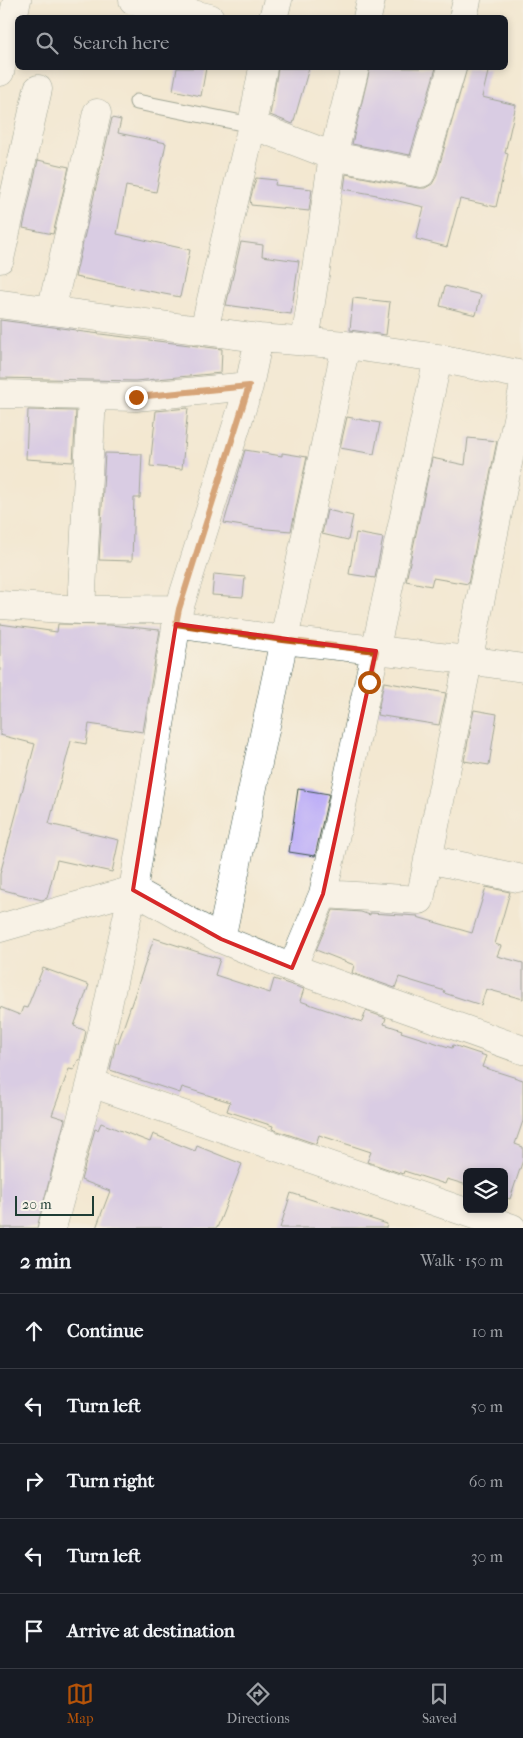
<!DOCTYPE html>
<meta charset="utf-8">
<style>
body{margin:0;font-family:"IM FELL French Canon",serif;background:#242831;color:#f1f3f6}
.controls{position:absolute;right:15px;bottom:15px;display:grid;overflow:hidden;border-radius:8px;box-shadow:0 2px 8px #0003}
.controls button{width:45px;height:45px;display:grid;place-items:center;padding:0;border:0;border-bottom:1px solid #363941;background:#171b24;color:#f1f3f6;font:25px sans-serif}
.scale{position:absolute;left:15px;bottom:12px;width:79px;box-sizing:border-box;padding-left:5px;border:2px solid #1f3d34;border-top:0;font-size:14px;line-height:18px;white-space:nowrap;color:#1f3d34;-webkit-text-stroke:4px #f7f3e8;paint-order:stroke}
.stop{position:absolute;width:15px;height:15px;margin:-11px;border:4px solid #b45309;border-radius:50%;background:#fff}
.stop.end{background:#b45309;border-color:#fff;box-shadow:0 1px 5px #0008}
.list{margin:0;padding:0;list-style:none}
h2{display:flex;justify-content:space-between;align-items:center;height:65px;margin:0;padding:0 20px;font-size:21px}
h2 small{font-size:16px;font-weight:400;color:#9ea1a6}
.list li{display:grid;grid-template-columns:32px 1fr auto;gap:15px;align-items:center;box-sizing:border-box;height:75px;padding:0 20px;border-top:1px solid #363941}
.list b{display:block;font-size:19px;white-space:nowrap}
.list em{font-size:16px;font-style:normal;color:#9ea1a6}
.icon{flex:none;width:28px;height:28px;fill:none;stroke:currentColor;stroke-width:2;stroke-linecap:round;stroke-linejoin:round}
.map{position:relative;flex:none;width:523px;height:1228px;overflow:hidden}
.search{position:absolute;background:#171b24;box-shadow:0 2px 8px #0003;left:15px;right:15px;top:15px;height:55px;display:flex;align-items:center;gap:12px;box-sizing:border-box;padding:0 18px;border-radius:8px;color:#9ea1a6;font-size:19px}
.sheet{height:440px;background:#171b24}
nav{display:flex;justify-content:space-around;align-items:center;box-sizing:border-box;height:70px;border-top:1px solid #363941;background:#171b24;font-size:14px;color:#9ea1a6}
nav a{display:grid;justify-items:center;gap:2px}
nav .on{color:#b45309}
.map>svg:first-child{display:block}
</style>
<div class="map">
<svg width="523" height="1228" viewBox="0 0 523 1228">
<rect width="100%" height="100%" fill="#f7f3e8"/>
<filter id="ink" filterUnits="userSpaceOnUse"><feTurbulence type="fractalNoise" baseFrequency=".02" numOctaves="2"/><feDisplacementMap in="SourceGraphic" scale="10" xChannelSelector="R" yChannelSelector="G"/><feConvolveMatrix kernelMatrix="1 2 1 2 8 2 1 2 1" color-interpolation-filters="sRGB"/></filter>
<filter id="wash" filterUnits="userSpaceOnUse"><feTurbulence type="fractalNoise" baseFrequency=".0096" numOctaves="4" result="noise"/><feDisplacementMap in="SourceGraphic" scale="20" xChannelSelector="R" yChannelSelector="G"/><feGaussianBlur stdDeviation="1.12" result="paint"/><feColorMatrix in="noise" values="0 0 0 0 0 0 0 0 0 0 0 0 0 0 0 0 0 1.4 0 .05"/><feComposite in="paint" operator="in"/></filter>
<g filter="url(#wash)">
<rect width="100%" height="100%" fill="#f3e8d1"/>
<g id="blocks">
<path fill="#bbacf8" d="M177 68H206L201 96 173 90Z
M278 68H309L293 124 270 115Z
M370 68H436L410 155 352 144Z
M467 68H489L482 97 516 105 505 153 508 154 496 207 460 199 447 247 416 239 424 207 377 196V195L344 189 346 174 418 188H425L432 184 436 177Z
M112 118 121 120 118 133 166 143 156 192 126 186 117 234 190 250 180 297 75 277Z
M38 160 69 167 53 234 23 228Z
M256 178 276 180 275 185 312 189 309 211 251 205 250 200Z
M241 242 263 245 262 256 299 261 291 314 226 305Z
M445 286 481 295 476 315 440 306Z
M353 298 390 302 386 335 350 330Z
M0 320 76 330V331L222 349 221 373 135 381 0 378Z
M188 408 182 469 150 466 156 411Z
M28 410 76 411 73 462 26 459Z
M347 417 380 423 374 454 340 448Z
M468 438 497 441 468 584 433 578 431 586 406 581 432 458 465 465Z
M245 450 282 456V453L307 457 291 531 255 528 224 523Z
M105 453 142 454 140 498H134L132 561 99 560Z
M327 510 353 516 348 540 322 534Z
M356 533 383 538 375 578 349 574Z
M214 574 245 577 243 597 212 595Z
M0 624 57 632 58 624 110 625 160 630 143 732 89 724 86 744 71 741 49 824 119 840 112 872 57 860 47 898 42 900 0 889V874L35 744 0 735Z
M384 682 446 693 439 725 377 715Z
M474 710 497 714 489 765 464 761Z
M298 789 329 794 315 856 289 852Z
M486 887 510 892 495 944 501 946 497 956 523 963V999L486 989 481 1005 444 993 445 991 399 977 395 988 352 973 354 965 316 950 333 910 361 912 370 915V913L418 916 417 917 472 933Z
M154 938 220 959 215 975 270 993 274 979 304 989 300 1001 362 1022 366 1011 386 1018 384 1024 402 1030 401 1032 452 1048 453 1045 486 1056 482 1067 523 1080V1121L515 1144 523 1147V1160L510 1199 504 1197V1172H467V1185L447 1179 445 1184 404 1171 403 1174 367 1162 371 1152 319 1135 316 1144 272 1129 273 1126 227 1111 230 1102 182 1087 180 1093 110 1070 116 1042 118 1043Z
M43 968 89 985 74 1026 86 1031 80 1060H78L74 1070 69 1069 52 1115 65 1119 37 1228H0V1007L20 1015 23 1007 27 1008Z
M101 1123 150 1142 153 1134 195 1151 197 1146 242 1164 217 1228H96L110 1191 81 1180 95 1129 98 1130Z
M291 1193 387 1224 386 1228H280Z"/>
</g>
</g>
<g filter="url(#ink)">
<use href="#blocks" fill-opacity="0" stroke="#3f574c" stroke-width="1"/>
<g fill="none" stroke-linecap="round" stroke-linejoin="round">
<g stroke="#3f574c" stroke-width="17">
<path id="lane" d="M137 102 252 125"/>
</g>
<g stroke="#3f574c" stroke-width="29">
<path id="street" d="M133 0 210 18
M273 18 278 0
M367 18 371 0
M463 18 467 0
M0 72 17 0
M252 125 333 156 421 173 452 68
M0 259 38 89
M0 304 259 338 346 345 221 939
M51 311 97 113
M204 330 252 125 263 68
M305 342 333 156 355 68
M438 358 523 375
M0 394 136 397 249 386
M0 605 81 610 179 609
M81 610 92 397
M176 624 283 640 468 660 523 668
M428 859 518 878
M323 894 420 900 523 389
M0 928 133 890 179 609 249 386 259 338
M292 968 323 894 438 358 346 345
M52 1228 91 1083
M512 1228 91 1083 133 890 221 939 292 968 523 1050"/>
</g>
<use href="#lane" stroke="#fff" stroke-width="15"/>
<use href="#street" stroke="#fff" stroke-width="28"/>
</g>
</g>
<g fill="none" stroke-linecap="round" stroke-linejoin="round" filter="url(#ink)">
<path stroke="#b45309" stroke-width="6" d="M136 397 249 386 179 609 176 624 283 640 376 651 369 682"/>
</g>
<path d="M0 0H523V1228H0ZM176 624 376 651 323 894 292 968 221 939 133 890Z" fill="#f3e8d1" fill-opacity=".55" fill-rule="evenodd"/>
<path fill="none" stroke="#d62828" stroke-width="4" stroke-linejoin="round" d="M176 624 376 651 323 894 292 968 221 939 133 890Z"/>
</svg>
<div class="controls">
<button><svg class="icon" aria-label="layers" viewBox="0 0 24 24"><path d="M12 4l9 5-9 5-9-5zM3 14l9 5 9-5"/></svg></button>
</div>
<div class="scale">20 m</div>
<div class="stop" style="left:369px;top:682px"></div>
<div class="stop end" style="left:136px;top:397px"></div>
<div class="search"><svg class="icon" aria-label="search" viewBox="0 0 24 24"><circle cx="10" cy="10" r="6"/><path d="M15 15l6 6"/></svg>Search here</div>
</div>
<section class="sheet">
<h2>2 min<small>Walk · 150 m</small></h2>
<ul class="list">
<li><svg class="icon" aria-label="ahead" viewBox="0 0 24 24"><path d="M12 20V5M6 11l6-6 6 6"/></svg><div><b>Continue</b></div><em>10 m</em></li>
<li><svg class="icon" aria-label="left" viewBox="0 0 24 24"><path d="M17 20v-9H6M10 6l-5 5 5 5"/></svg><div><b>Turn left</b></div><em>50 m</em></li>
<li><svg class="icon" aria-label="right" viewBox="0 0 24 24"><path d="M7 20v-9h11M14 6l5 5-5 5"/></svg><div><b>Turn right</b></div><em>60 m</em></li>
<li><svg class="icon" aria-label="left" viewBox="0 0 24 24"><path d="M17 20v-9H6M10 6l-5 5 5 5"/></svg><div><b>Turn left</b></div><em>30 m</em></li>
<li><svg class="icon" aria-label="arrive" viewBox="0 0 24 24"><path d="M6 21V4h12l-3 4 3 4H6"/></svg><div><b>Arrive at destination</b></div></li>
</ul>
</section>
<nav>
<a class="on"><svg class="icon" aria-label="map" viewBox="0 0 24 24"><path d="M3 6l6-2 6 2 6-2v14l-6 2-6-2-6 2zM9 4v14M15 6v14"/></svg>Map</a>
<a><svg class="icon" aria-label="directions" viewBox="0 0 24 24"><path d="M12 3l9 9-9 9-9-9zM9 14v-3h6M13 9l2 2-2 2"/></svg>Directions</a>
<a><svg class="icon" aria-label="saved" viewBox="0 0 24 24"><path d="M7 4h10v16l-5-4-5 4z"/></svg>Saved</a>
</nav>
